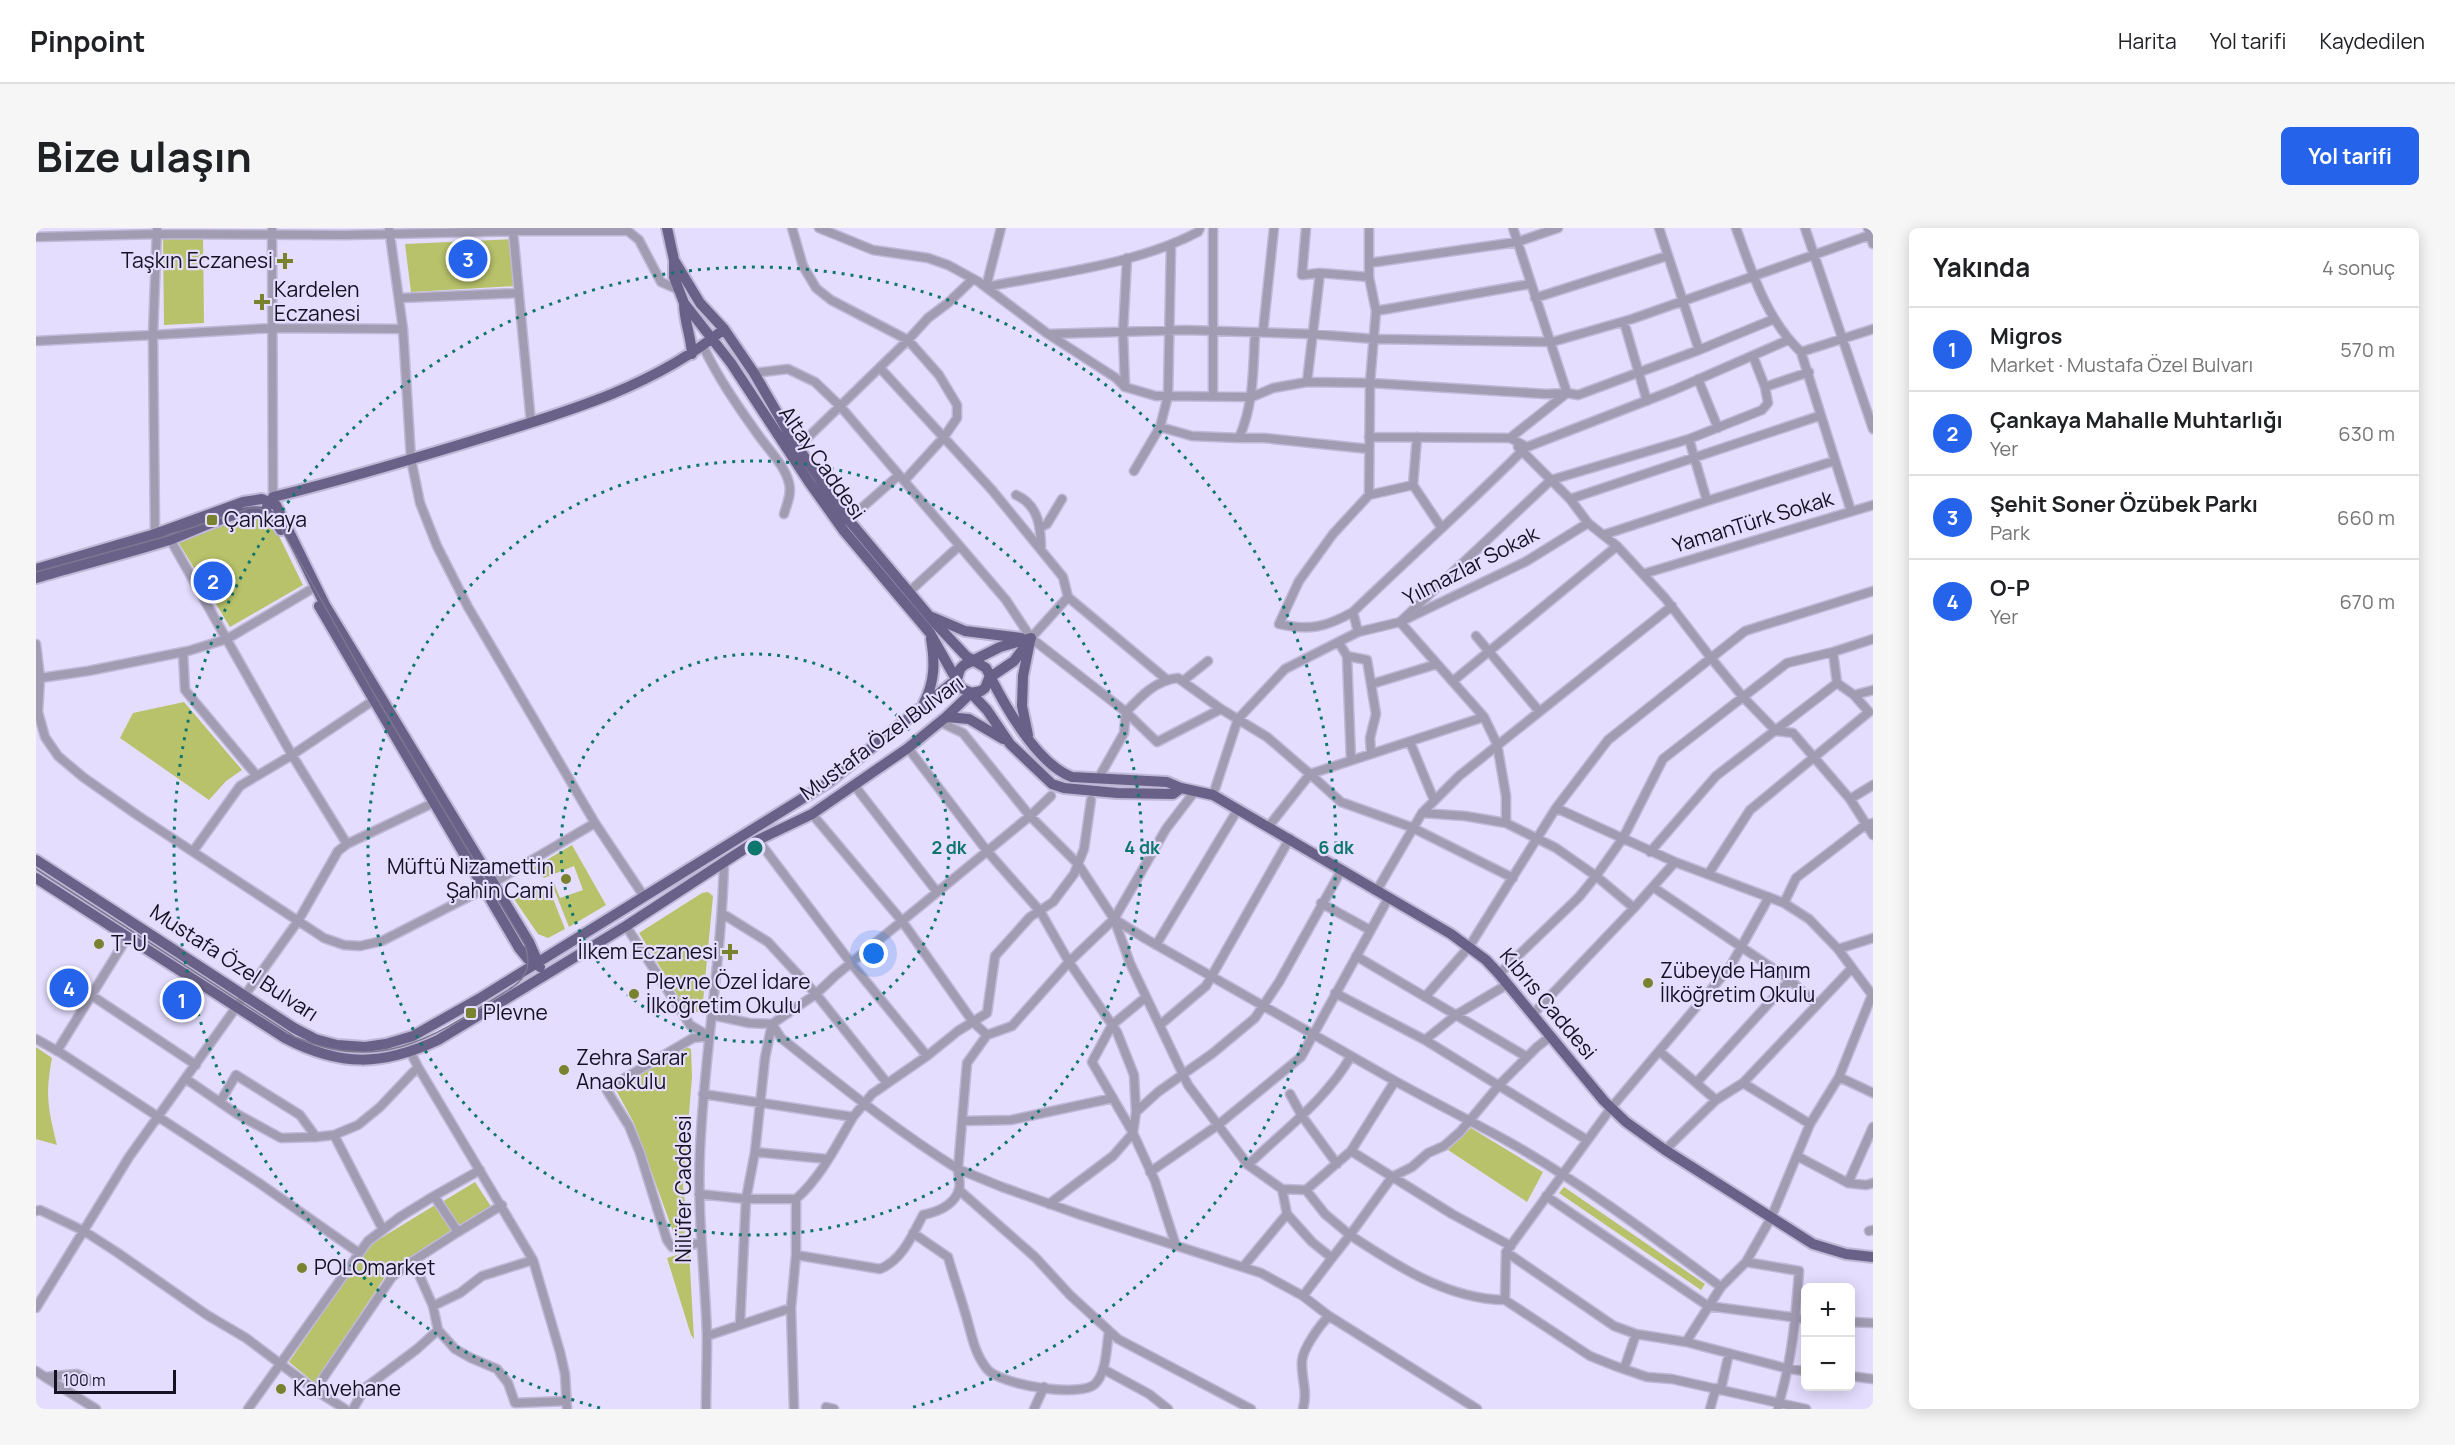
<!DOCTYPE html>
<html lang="tr">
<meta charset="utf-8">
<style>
body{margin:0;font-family:Manrope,sans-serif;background:#f6f6f6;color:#202124}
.controls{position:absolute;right:18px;bottom:18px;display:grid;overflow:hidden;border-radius:9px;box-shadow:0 3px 15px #0003}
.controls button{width:54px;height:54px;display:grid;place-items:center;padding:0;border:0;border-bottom:2px solid #e0e0e0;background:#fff;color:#202124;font:30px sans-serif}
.scale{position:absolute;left:18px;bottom:15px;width:122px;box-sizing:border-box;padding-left:6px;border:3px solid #151022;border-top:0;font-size:16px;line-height:21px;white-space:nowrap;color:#151022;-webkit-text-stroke:4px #e4ddfe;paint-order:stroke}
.you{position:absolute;left:838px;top:726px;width:21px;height:21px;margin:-15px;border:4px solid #fff;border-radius:50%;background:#1a73e8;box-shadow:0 0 0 9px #1a73e833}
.badge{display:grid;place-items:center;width:39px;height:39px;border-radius:50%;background:#2563eb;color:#fff;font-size:20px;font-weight:700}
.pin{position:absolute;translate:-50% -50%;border:3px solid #fff;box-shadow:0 2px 6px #0006}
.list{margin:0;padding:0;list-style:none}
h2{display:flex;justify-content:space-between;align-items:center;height:78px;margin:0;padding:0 24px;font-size:26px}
h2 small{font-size:20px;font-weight:400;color:#757577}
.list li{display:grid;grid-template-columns:39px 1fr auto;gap:18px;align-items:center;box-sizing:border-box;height:84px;padding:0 24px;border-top:2px solid #e0e0e0}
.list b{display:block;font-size:22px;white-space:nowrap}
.list p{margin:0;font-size:20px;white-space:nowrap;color:#757577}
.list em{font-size:20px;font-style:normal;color:#757577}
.map{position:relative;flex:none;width:1837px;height:1181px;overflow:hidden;border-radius:9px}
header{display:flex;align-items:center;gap:36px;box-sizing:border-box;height:84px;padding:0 30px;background:#fff;border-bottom:2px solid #e0e0e0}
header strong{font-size:28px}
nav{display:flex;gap:33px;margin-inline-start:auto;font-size:21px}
.intro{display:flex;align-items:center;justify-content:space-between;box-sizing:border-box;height:144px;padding:0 36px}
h1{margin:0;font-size:42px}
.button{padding:15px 27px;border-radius:9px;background:#2563eb;color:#fff;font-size:21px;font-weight:700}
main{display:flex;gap:36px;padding:0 36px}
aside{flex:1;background:#fff;border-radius:9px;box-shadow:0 3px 15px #0003}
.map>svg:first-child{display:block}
</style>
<header>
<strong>Pinpoint</strong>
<nav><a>Harita</a><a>Yol tarifi</a><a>Kaydedilen</a></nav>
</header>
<div class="intro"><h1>Bize ulaşın</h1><a class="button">Yol tarifi</a></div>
<main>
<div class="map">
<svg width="1837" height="1181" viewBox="0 0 1837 1181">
<rect width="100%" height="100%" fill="#e4ddfe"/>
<path fill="#b7c26a" d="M127 10H167L168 95 128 97Z
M478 11 480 58 375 64 369 16Z
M212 287 229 288 240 302 267 357 194 399 141 312Z
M148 474 206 542 190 553 173 572 84 510 97 485Z
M536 617 570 677 533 699 516 656 518 655 524 670 547 662 538 638 508 650 497 640Z
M503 656 511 670 516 668 529 701 512 710 502 706 478 671Z
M672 664 677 668 666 784H652L603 705 666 665Z
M0 819 16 830C9 867 12 881 21 917L0 911Z
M650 819 655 821 656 849 647 959 652 999 645 1010 640 1012 598 895 580 862Z
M1435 900 1507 944 1491 974 1412 922Z
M439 954 456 980 423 1001 406 974Z
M1528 959 1669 1056 1665 1062 1523 965Z
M399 977 417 1004 350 1047 279 1155 253 1134 325 1029 337 1015Z
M653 1023 658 1111 655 1107 631 1030Z"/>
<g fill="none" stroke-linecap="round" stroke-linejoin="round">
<g stroke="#bfb8d6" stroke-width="11">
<path id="minor" d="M121 0 117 107 237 100 367 101 353 0
M236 0 237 269
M756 0 767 38 780 60 795 72 872 112 903 147 921 177V190L908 209 868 253
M783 0 837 22 892 30 912 37 943 54 1012 106
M965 0 950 59C1019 45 1099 37 1162 4L1164 0
M1270 0 1266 47 1284 45
M1333 0V49L1340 83 1334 155 1333 267
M1623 0 1663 122 1738 91
M1700 0C1716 44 1730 91 1765 124L1815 283
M1769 0 1837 201
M1832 0 1837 16
M477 3 495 195
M0 9 121 6 309 7 484 3H592L603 12 625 54 641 61
M1135 18 1132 168 1124 199 1156 208 1203 210C1218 176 1217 142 1219 105
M1333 35 1481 14 1522 0
M1333 49 1284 45 1271 154 1334 155 1510 166 1531 165 1542 167 1663 122
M364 70 483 65
M1499 70 1631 28
M1340 83 1494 56
M1588 94 1611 173
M367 101 375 231 384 275 401 318 432 379 559 595 607 667
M1227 104 1238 0
M0 113 117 107 119 306 134 311 256 527 311 616
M667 118C682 150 703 180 723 208 733 222 749 238 753 255 756 265 751 276 748 286
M1765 124 1837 101
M1717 128 1729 159
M844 140 956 262 1027 349 1032 369 995 410
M718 145 752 141 779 154 804 178 970 372 995 410 1090 484C1105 468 1120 452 1142 450L1185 481
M1662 151 1682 200
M1271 154 1237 160 1216 169 1132 168H1120L1089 159 1080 150 1012 106 1150 102 1276 106 1339 111 1516 114 1596 91 1837 6
M1089 159 1087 104 1091 30
M1177 168V0
M1333 209 1474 210 1491 219 1638 162 1752 112
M1203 210H1228L1333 221
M1474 210 1531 165 1477 0
M762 219 872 112 892 90 912 75 937 51
M1482 219 1534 271 1552 295
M1486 223C1431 278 1373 330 1317 384L1322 404 1364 394 1515 252 1653 211 1726 182 1732 175 1729 159 1773 144
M1098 243 1124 199
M1377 257 1381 209
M980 267C1003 277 1005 300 1005 322
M1534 271 1783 188
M1671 273 1798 233
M812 292 863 247
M1005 299 1011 296 1026 271
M1567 307 1671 273 1653 211
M1607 346 1837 277
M1837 363 1709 403 1572 512 1520 580 1639 634 1748 675 1773 691 1802 721 1837 768
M873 364 923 318
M1032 369 1130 451
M1317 384C1290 399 1274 403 1243 396L1263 353 1297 306 1333 267 1377 257 1405 299
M1440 408 1503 483
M1303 415 1311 428 1315 532
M0 416 4 450 2 484 9 509 22 528 47 549 101 587 288 710 308 717 324 718 346 713 450 660
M147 424 149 462 221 548
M1311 428 1331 432 1340 486 1334 510 1335 525
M4 450 52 443 152 423 191 411 274 362
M1147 453 1172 433
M1417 453 1581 318
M1336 456 1401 436
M1818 467 1837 462
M1448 489 1461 516 1470 568V595L1520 620 1560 648 1598 680 1639 634
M904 494 927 505 994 588 1042 636 1078 691
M1374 514 1398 572
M872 520 951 623 1004 683 1033 734 1081 804 1098 847 1100 884
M1062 551 1088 505 1090 484 1121 514 1185 481 1231 509 1274 546 1448 489 1364 394 1489 334 1552 295 1581 318 1629 370 1675 430 1707 469 1740 503 1757 505 1814 571 1837 607
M818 557 901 664
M1177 567 1202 491 1249 441 1322 404
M1814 571 1837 557
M1386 585 1429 588 1470 595
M776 586 866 693 937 794 951 807 976 798 1033 734 1078 691 1130 601 1159 563
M1233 598 1274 546 1305 574 1375 599 1477 650
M722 612 815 735 891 828
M158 622 204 558 256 527 338 472
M1614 624 1680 548 1801 455
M1673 645 1714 582 1833 484 1818 467 1801 455 1797 424
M457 655 559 595
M1617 659 1754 752 1780 776
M1341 662 1386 585 1423 548 1636 378
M1733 669 1694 739 1575 880 1470 1024 1469 1072 1554 1128 1579 1138 1611 1149 1636 1151 1743 1175 1742 1181
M1285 675 1334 702
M1748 675 1760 650 1829 597 1837 595
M687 686 732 714 780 766 851 855
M590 698 654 797 673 808 657 810 570 861 593 898 604 925 631 1012 636 1019 664 1015
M1120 717 1202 581
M1802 721 1837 710
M1320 728 1491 829
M1463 746 1543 669 1560 648 1587 610 1627 531 1751 435 1797 424 1837 411
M1299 765 1389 812 1420 787 1472 756
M55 767 160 837
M1110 769 1076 797 1056 834 1097 905 1100 884 1122 864 1177 825 1219 790 1243 754 1306 641
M1389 769 1433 719 1520 580
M1497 786 1598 680
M676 787 713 795 736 796 729 830 719 924 710 971 704 1096
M1124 797 1170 758 1254 610
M951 807 931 835 922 941 966 959 1045 987 1225 1045 1267 1068 1293 1088
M0 811 25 825 223 955 323 1025
M1389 812 1551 912
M21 823 92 708
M1623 823 1680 872 1707 855 1815 741
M375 825 382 839
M1803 849 1837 865
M150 851 201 886 245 910 280 909 298 907 322 897 344 879 382 839 497 1032 524 1124 529 1146 531 1181
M1661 854 1754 752
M1707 855 1774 896
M667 866 817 889 836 866 891 828 922 803 951 785 959 728 994 689 1017 674 1038 646 1048 621 1055 572
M1254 866 1266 888 1301 936
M184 874 200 847 264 887 280 909
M926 893 975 892 1077 870
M298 907 347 1002
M1629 922 1680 872
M1315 923 1416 986 1475 1018
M719 924 791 931
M1761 928 1812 955 1837 899
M1212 937C1248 902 1290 872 1315 828
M1114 944 1182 897 1265 829 1353 669
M1812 955 1830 957 1837 955
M1246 961 1212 937 1152 857 1094 735 1078 691 1110 711 1359 853
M923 962 999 1029 1034 1067 1082 1111 1215 1181
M663 966 710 971H760
M1510 968 1672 1078 1770 1091
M1013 976 1077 928 1097 905 1119 953 1140 1018
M0 983 4 982 48 1003 82 1025 171 1087 210 1110 279 1162 309 1181
M1251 986 1276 1014 1296 1030 1314 1007 1289 986 1270 962
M1833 1003 1837 1002
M422 1004 466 977
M877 1005 912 1029C918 1050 925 1070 931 1091 936 1109 939 1126 951 1141 964 1157 1044 1170 1059 1156 1071 1144 1070 1120 1073 1104
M1470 1024 1578 1098 1600 1106
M760 1027 844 1041C866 1032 876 1008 887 987 901 984 919 977 923 961 925 956 922 947 922 941 859 902 803 856 745 810L736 796 780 766 799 748 994 588 1015 568
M1710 1034 1763 1043C1760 1089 1756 1131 1743 1175L1770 1181
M1207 1039 1251 986 1246 961 1270 962 1315 923 1359 853C1397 874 1435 893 1473 914 1547 956 1616 1008 1685 1059L1710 1034 1735 990 1774 896 1803 849 1836 767
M1685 1059 1650 1114 1753 1141 1770 1143
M1267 1068 1296 1030
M1469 1072C1411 1071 1361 1038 1314 1007L1356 949 1376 939 1392 925 1408 918 1424 904 1464 856 1501 819 1515 808
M397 1078 424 1065 446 1048 497 1032
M0 1080 93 929 262 693 302 623 311 616 397 575
M755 1080 758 1181
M1814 1094 1837 1095
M402 1102 397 1078 377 1033 422 1004 398 968 444 942
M671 1108 755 1080 760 1027V971C785 949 800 918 817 889
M1067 1141 1113 1166 1132 1181
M1588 1141 1600 1106 1650 1114
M0 1143 9 1149 41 1146 58 1154
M1814 1148 1837 1151
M9 1149 60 1181
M1685 1161 1693 1125
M279 1162 356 1049 377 1033
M790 1179 798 1181
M212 1181 332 1013 364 989 398 968
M317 1181 329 1160 381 1121 402 1102 419 1121 435 1130 461 1141 472 1155 479 1175 531 1173
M670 1181C670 1157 671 1133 671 1108 669 1046 661 985 664 923 668 826 686 730 688 633
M998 1181 1008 1159
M1267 1181C1272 1162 1265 1151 1266 1133 1267 1120 1284 1097 1293 1088L1441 1181
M1674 1181 1680 1160"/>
</g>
<g stroke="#bfb8d6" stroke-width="14">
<path id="major" d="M631 0 638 32V49L648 75 695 135 773 254 808 303 894 405 925 460 935 465 951 482 974 516 1016 556 1028 560 1081 565 1137 566 1145 560
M638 32 664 75 688 101 718 145 755 209 805 283 899 395 930 428 950 440C966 473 1000 536 1036 549L1131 554 1145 560 1177 567 1415 706 1450 732 1463 746 1568 873 1590 894 1629 922 1777 1016 1810 1026 1837 1029
M648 75C648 93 655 108 656 126
M231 279 237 269C300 254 363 235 426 216 516 188 613 163 688 101
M0 341 119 306 207 274 226 271 240 277 289 377 493 714 504 739
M0 350C44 337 89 326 133 312 156 304 204 279 226 284 236 285 240 294 245 302
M283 378 483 720 492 731 501 733
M896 389 929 403 985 410
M888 475C899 453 899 434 895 411
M910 489 933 491 967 511
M992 507 986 478 987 448 994 413
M0 632 258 800 279 811 301 817 329 819 350 816 377 808 446 769 793 554 921 451 924 441 928 437 964 419 995 410
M0 650 249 810C305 839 346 838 402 812L590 698 722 612 776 586 872 520 910 489 935 465 945 463 949 460 953 450 978 433 995 410"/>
</g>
<use href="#minor" stroke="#a19cb2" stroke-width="8"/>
<use href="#major" stroke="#6a6188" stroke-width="10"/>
<path stroke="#7d7791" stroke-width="1.5" d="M0 344 128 309 214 280H223L237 286 337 464 489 717C495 735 492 748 477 759 403 805 348 848 259 809L0 641"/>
</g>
<g fill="none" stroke="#0f766e" stroke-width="3" stroke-dasharray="3 6">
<circle cx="719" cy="620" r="194"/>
<circle cx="719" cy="620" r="387"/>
<path d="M564 1180A581 581 0 1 1 874 1180"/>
</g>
<g fill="#79832f" stroke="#e4ddfe" stroke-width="2">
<path d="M246 24h6v6h6v6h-6v6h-6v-6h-6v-6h6z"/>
<path d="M223 65h6v6h6v6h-6v6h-6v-6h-6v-6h6z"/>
<rect x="170" y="286" width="12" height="12" rx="3"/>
<circle cx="530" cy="651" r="6"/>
<circle cx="63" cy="716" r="6"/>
<path d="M691 715h6v6h6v6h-6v6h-6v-6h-6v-6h6z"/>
<circle cx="1612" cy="755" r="6"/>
<circle cx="598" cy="766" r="6"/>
<rect x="429" y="779" width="12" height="12" rx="3"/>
<circle cx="528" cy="842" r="6"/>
<circle cx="266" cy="1040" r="6"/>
<circle cx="245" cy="1161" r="6"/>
</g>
<g text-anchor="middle" stroke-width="4.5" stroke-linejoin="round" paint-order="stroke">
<g font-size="21" fill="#151022" stroke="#e4ddfe" text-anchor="start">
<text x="237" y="40" text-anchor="end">Taşkın Eczanesi</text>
<text x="238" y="69">Kardelen<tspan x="238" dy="24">Eczanesi</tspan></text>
<text x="188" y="299">Çankaya</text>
<text x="518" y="646" text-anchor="end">Müftü Nizamettin<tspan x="518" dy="24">Şahin Cami</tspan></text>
<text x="75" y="723">T-U</text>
<text x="682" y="731" text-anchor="end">İlkem Eczanesi</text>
<text x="1624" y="750">Zübeyde Hanım<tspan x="1624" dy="24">İlköğretim Okulu</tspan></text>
<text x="610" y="761">Plevne Özel İdare<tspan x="610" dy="24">İlköğretim Okulu</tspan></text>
<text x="447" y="792">Plevne</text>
<text x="540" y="837">Zehra Sarar<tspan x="540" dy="24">Anaokulu</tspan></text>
<text x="278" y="1047">POLOmarket</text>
<text x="257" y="1168">Kahvehane</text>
</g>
<g font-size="21" fill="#151022" stroke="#e4ddfe">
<text transform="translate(786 235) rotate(55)" y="7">Altay Caddesi</text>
<text transform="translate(1717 294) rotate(-17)" y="7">YamanTürk Sokak</text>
<text transform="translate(1435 338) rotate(-27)" y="7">Yılmazlar Sokak</text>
<text transform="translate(846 510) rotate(-36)" y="7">Mustafa Özel Bulvarı</text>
<text transform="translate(198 735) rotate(33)" y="7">Mustafa Özel Bulvarı</text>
<text transform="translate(1512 776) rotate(50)" y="7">Kıbrıs Caddesi</text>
<text transform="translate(648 961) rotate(-90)" y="7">Nilüfer Caddesi</text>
</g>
</g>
<circle cx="719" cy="620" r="9" fill="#0f766e" stroke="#e4ddfe" stroke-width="3"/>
<g font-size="18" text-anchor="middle" font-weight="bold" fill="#0f766e" stroke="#e4ddfe" stroke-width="4.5" stroke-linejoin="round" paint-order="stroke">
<text x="913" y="626">2 dk</text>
<text x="1106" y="626">4 dk</text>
<text x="1300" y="626">6 dk</text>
</g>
</svg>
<div class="controls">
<button>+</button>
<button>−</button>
</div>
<div class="scale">100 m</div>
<div class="you"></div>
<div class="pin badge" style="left:146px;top:772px">1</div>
<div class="pin badge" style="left:177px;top:353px">2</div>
<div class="pin badge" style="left:432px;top:31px">3</div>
<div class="pin badge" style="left:33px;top:760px">4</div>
</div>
<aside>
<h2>Yakında<small>4 sonuç</small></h2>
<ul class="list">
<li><span class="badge">1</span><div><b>Migros</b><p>Market · Mustafa Özel Bulvarı</p></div><em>570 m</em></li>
<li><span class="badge">2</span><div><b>Çankaya Mahalle Muhtarlığı</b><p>Yer</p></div><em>630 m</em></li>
<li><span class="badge">3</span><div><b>Şehit Soner Özübek Parkı</b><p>Park</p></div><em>660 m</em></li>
<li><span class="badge">4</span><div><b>O-P</b><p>Yer</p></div><em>670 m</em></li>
</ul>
</aside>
</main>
